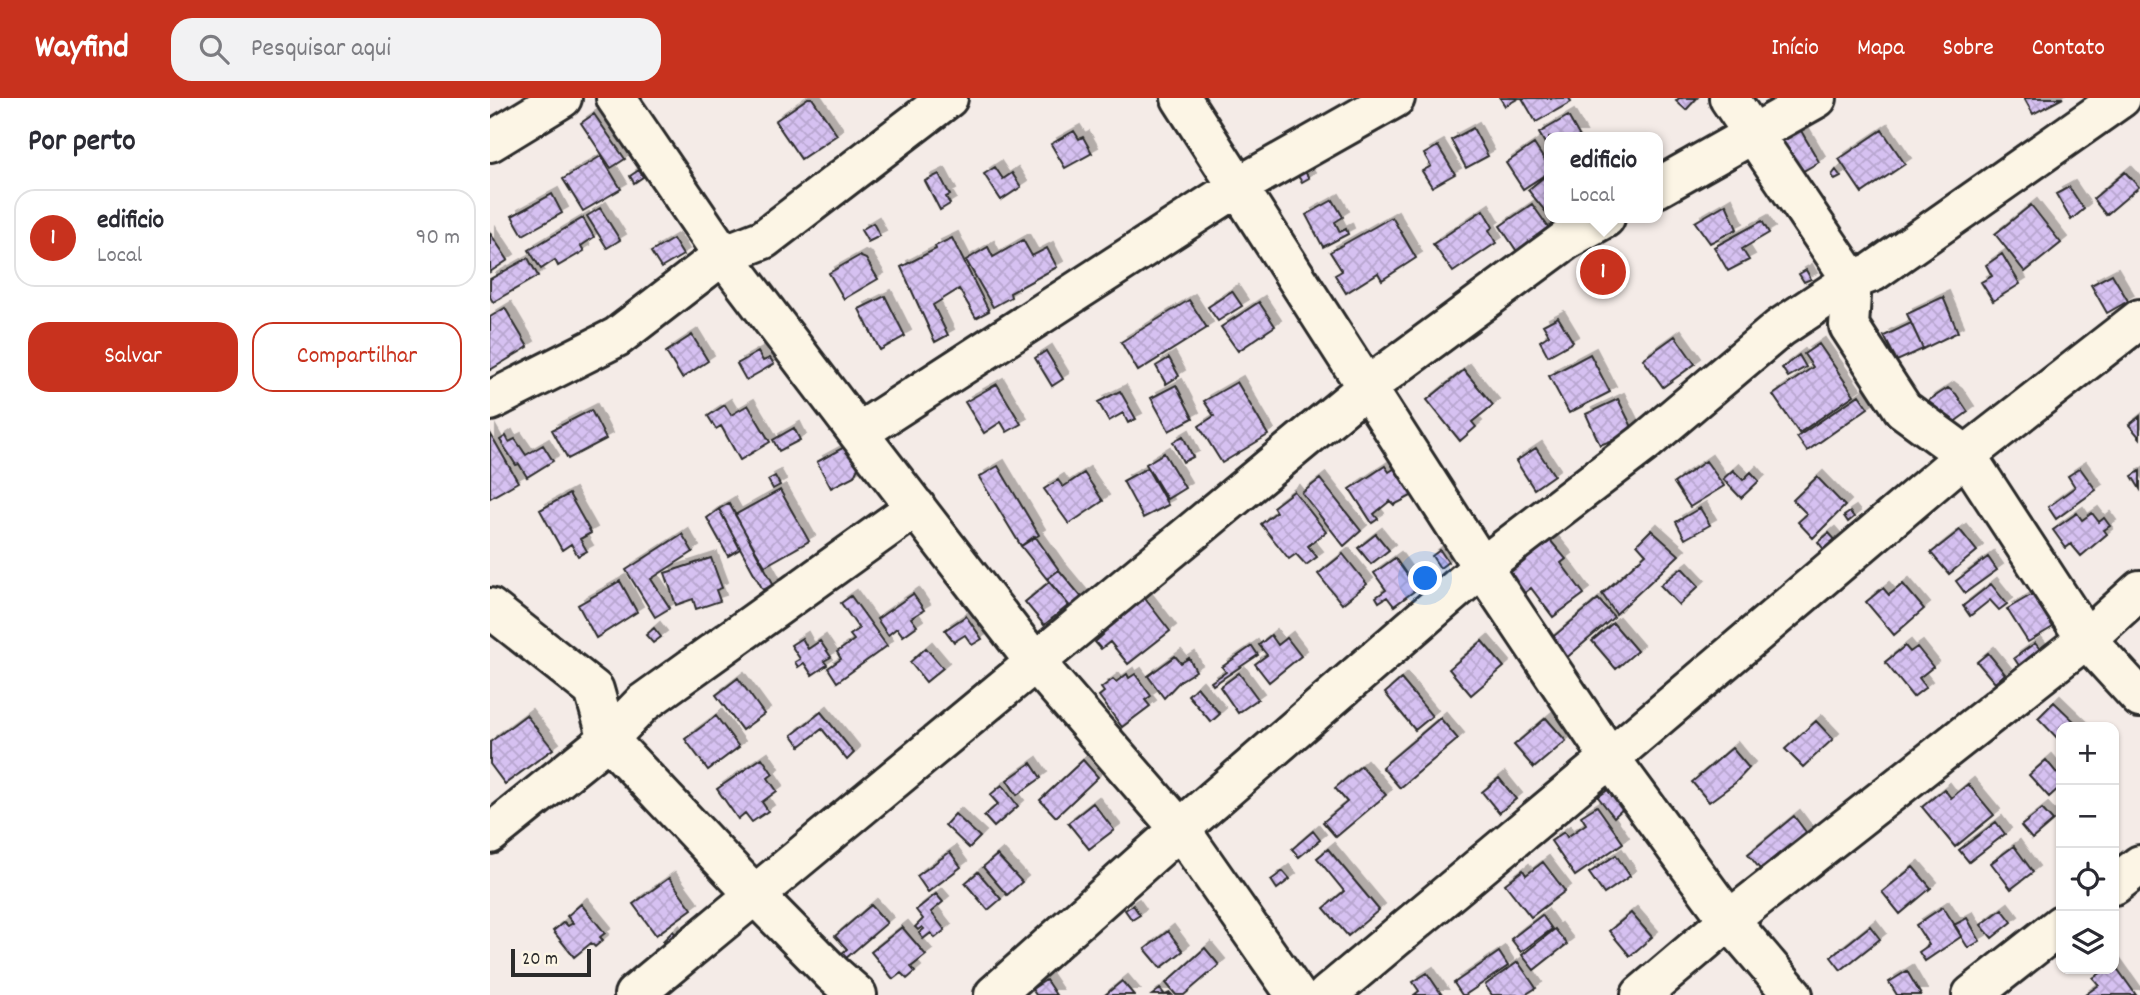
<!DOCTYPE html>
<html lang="pt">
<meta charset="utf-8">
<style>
body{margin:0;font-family:Dekko,sans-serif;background:#f2f2f3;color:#2b2b33}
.controls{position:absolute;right:21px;bottom:21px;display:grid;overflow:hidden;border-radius:14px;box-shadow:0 2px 5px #0004}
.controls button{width:63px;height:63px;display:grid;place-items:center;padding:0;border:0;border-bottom:2px solid #e1e1e2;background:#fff;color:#2b2b33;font:35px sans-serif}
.scale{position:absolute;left:21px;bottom:18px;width:80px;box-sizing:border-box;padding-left:7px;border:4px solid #2b2b2b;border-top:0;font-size:19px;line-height:24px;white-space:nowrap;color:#2b2b2b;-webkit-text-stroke:5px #fcf5e5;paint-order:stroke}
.you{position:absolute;left:936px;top:481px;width:24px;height:24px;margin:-18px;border:5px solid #fff;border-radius:50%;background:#1a73e8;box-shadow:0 0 0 10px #1a73e833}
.badge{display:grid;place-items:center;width:46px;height:46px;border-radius:50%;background:#c8321e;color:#fff;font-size:23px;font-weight:700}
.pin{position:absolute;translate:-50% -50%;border:4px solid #fff;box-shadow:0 2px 7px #0006}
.popup{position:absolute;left:1054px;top:34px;width:119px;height:91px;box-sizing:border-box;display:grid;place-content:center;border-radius:14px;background:#fff;filter:drop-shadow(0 2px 5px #0005);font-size:23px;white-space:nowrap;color:#7c7c81}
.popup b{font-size:26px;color:#2b2b33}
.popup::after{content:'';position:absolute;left:50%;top:100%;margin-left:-14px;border:14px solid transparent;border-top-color:#fff}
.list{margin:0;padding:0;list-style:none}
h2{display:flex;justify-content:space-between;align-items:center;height:91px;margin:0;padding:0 28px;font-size:30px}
h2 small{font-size:23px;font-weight:400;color:#7c7c81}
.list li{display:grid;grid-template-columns:46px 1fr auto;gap:21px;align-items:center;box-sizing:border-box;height:98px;margin:0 14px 14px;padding:0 14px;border:2px solid #e1e1e2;border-radius:21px}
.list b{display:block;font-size:26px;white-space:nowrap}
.list p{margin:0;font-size:23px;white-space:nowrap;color:#7c7c81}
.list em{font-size:23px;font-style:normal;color:#7c7c81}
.actions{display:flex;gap:14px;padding:21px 28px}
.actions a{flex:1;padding:16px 0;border:2px solid #c8321e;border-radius:21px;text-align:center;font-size:24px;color:#c8321e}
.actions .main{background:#c8321e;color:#fff}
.icon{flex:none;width:38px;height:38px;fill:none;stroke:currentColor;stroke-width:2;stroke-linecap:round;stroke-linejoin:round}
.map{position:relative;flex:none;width:1650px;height:897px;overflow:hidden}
header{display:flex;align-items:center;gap:42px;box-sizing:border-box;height:98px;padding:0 35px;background:#c8321e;color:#fff}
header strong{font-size:33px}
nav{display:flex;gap:38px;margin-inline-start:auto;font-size:24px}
.search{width:490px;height:63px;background:#f2f2f3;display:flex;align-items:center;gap:18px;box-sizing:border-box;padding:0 24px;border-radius:21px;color:#7c7c81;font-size:26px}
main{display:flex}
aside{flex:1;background:#fff}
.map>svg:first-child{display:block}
</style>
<header>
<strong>Wayfind</strong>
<div class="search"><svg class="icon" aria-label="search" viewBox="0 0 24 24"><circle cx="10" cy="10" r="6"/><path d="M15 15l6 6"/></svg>Pesquisar aqui</div>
<nav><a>Início</a><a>Mapa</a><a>Sobre</a><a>Contato</a></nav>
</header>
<main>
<aside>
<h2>Por perto<small></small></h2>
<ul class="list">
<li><span class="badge">1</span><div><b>edificio</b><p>Local</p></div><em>90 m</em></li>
</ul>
<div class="actions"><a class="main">Salvar</a><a>Compartilhar</a></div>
</aside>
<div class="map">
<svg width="1650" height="897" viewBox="0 0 1650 897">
<defs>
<pattern id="building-cross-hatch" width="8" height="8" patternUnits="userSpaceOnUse" patternTransform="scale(1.75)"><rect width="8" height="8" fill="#d6c1f1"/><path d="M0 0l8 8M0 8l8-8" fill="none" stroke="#b8a6cf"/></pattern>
<filter id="shadow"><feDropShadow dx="6" dy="-6" stdDeviation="0" flood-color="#0004"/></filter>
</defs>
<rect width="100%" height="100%" fill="#f4ebe7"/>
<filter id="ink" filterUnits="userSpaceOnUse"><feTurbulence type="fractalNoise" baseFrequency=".0143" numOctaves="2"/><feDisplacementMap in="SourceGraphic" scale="14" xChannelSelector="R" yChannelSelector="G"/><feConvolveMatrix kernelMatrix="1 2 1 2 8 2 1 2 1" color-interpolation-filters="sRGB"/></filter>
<g filter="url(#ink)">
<path fill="url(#building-cross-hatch)" stroke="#2b2b2b" stroke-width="2" filter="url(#shadow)" d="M318 0H322L347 37 311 61 285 23Z
M1010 0H1029L1015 8Z
M1032 0H1079L1081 4 1046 24Z
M1189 0H1207L1196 12 1186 3Z
M1534 0H1573L1543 16Z
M104 16 135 61 121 70 91 25Z
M1078 18 1090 39H1059V52L1049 35Z
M983 30 998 58 976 70 961 42Z
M1310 31 1329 64 1308 76 1290 42Z
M1392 32 1415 66 1372 95 1349 61Z
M584 33 589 41 593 39 602 55 575 70 561 46Z
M1044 46 1059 69V74L1033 91 1016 65Z
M948 48 965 76 942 89 932 73 941 68 934 56Z
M111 58 131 91 93 113 73 81Z
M810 66 819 80 812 84 803 71Z
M505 69 513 81 522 75 531 89 511 102 494 76Z
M149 72 153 79 144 85 140 78Z
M1346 72 1351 79 1345 82 1342 77Z
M1635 74 1649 89 1616 117 1603 101Z
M1059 75V118L1038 92Z
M449 76 460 97 456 99 460 106 450 112 435 83Z
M1579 89 1594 111 1581 122 1566 96Z
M62 96 72 115 33 137 22 118Z
M843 102 853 119 845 124 850 134 856 131 858 136 833 149 816 117Z
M1042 106 1061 133 1028 155 1010 128Z
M1236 106 1247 131 1220 145 1205 124Z
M1541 107 1571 145 1535 174 1505 136Z
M110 110 130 142 117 150 97 118Z
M993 112 1003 129 999 132 1006 145 963 174 943 146Z
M902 119 926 160 892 182 888 175 856 195 845 177 852 173 840 154Z
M93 120 104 139 91 148 94 153 68 168 65 162 51 171 39 152Z
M1272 123 1279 135 1252 151 1259 162 1238 173 1224 149Z
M383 125 390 138 378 144 371 132Z
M0 135 18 162 0 174Z
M462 140 499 213 486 220 469 191 443 207 458 237 445 244 411 169 446 151 445 148Z
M183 141 193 157 171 170 161 154Z
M533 142 542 158 557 150 567 169 520 195 521 199 503 209 476 162 498 149 503 159Z
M1512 156 1530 186 1503 203 1491 184 1502 178 1496 167Z
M369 158 376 161 388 181 354 201 339 175Z
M38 160 48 178 3 204 0 199V181Z
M1316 172 1321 181 1314 184 1309 176Z
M1622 176 1638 203 1617 215 1601 187Z
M742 193 752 208 728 223 718 209Z
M395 198 415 238 390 252 369 211Z
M1453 199 1468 234 1433 251 1417 216Z
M699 202 717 230 648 273 631 244Z
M769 204 785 228 748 253 731 229Z
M15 210 38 249 0 272V219Z
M1068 219 1083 244 1058 258 1050 243 1059 237 1053 227Z
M1421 225 1433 251 1407 263 1394 238Z
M202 237 218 263 192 280 176 254Z
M1185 238 1205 266 1173 289 1153 261Z
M1329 246 1364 297 1309 335 1283 297 1323 269 1314 256Z
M556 253 573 281 562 288 545 260Z
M268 254 273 263 280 260 284 266 256 282 247 266Z
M1100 256 1120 294 1079 315 1059 278Z
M1309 257 1316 269 1298 279 1292 270Z
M679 260 689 278 676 286 666 268Z
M974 272 1003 307 982 324 986 329 970 343 937 302Z
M747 284 778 337 732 365 709 328 724 318 714 303Z
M507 286 531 326 517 334 511 324 494 335 475 304Z
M686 287 703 320 679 333 661 300Z
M1458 290 1466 296 1478 314 1459 328 1438 303Z
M630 293 646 321 638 325 633 315 619 323 608 304Z
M1369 297 1378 310 1317 353 1307 339Z
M1128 301 1146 337H1136L1110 347 1096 316Z
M235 307 241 317 258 307 280 344 250 362 231 328 226 331 218 318Z
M101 312 116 341 78 361 62 332Z
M1650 318V340L1639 327Z
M304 330 310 342 289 353 283 342Z
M0 335 28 384 0 400Z
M16 338 19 344 25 341 36 357 53 347 63 363 37 379 29 366 26 367 10 342Z
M693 338 703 359 693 364 683 344Z
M356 348 368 369 364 378 341 390 327 364Z
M1046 350 1064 377 1044 391 1026 363Z
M674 355 695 390 677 401 656 366Z
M1216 363 1234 388 1200 409 1184 385Z
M508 368 549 437 531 448 489 379Z
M895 368 899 374 907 369 923 397 904 407 900 403 884 416 888 421 882 425 860 391Z
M657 370 678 407 653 420 633 383Z
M1590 370 1606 392 1566 421 1558 409 1585 389 1578 378Z
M1243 372 1253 382 1261 374 1269 383 1251 400 1233 381Z
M1650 373V391L1642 378Z
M594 375 613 403 579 426 554 391 568 382 573 389Z
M285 378 290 387 283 391 278 382Z
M1327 379 1355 408 1323 440 1308 424 1317 416 1303 402Z
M830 381 871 433 854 448 812 395Z
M290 392 319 443 275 468 245 417Z
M804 393 836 434 818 448 827 459 816 467 806 456 799 461 771 426 786 414 783 409Z
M79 396 101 435 90 441 97 453 88 458 81 446 72 452 50 412Z
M239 405 284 487 273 492 229 411Z
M1210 410 1220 427 1195 441 1186 424Z
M229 411 250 451 238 458 217 420Z
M1360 414 1364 419 1358 424 1354 418Z
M1587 415 1592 422 1602 415 1609 424 1614 420 1620 428 1614 432 1617 436 1591 458 1581 446 1576 450 1563 432Z
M1161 432 1189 457 1126 516 1112 496 1156 456 1147 446Z
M1470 432 1487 453 1459 476 1441 455Z
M1339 435 1348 445 1336 454 1328 444Z
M192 436 203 454 161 481 180 510 165 519 136 472Z
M886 436 899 452 881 466 868 450Z
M545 438 569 472 557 481 531 448Z
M1060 442 1076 461 1071 465 1094 496 1063 519 1041 490 1032 497 1016 478Z
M950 452 958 464 950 470 942 458Z
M853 456 877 486 852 506 828 476Z
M1498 459 1507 472 1475 495 1466 483Z
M221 460 232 490 226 492 230 503 206 511 203 501 186 507 175 475Z
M905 460 927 491 904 508 897 499 889 504 886 499 896 492 884 475Z
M1192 470 1209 488 1189 507 1170 487Z
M569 472 594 502 583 512 557 481Z
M130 483 147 514 106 540 88 507Z
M559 484 579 507 554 527 535 504Z
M1413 486 1434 511 1404 537 1376 504 1393 490 1399 497Z
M1501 486 1517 506 1509 512 1500 502 1480 518 1473 508Z
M423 496 434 512 421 520 427 528 413 538 407 530 398 537 387 521Z
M1543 496 1563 529 1538 544 1517 511Z
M361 498 397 548 347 584 338 570 351 561 347 554 364 542 360 537 369 531 351 505Z
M653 498 680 533 638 566 620 544 611 551 605 544 613 537 609 533Z
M1108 501 1124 519 1074 562 1058 543Z
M476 518 492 541 482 547 475 537 464 544 455 532Z
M1123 525 1147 553 1126 571 1102 543Z
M164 530 171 539 163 545 156 537Z
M781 537 788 547 797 540 811 558 779 584 765 566 777 557 769 547Z
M312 540 318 551 330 543 341 559 334 563 337 567 322 577 314 565 308 569 305 564 310 561 301 547Z
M992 543 1014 569 981 597 959 571Z
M1545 545 1552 554 1530 569 1524 560Z
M762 548 768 557 723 587 721 584 736 574 732 569Z
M1415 548 1420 554 1427 549 1443 569 1429 580 1436 589 1423 599 1395 564Z
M436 550 453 570 436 584 420 564Z
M1498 555 1515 576 1505 585 1487 564Z
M685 558 691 565 699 560 706 573 690 583 674 600 658 578Z
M749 575 768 601 748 615 730 589Z
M637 576 639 580 645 576 661 598 655 602 660 608 632 629 609 598 614 594 611 590 623 581 626 584Z
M248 580 274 616 252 632 226 597Z
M911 581 942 618 925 632 895 595Z
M707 589 730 616 721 624 698 597Z
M1564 604 1590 629H1571V644L1548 620Z
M331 614 364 655 357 662 332 631 310 648 302 637Z
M36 617 63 651 15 686 0 666V644Z
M226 618 249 649 218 672 195 641Z
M950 620 968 641 910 690 892 669Z
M1056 620 1076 643 1044 670 1024 647Z
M1326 623 1343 641 1313 669 1295 651Z
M1242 650 1259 670 1245 685 1219 704 1202 684Z
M272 660 283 676 278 680 287 693 272 704 278 713 262 724 255 715 248 721 227 691Z
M593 662 608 679 566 719 550 702Z
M1556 662 1571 680V688L1559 699 1539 677Z
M541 665 551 680 527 697 517 682Z
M871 668 896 697 846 739 833 724 857 704 845 690Z
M1009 680 1026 701 1009 715 992 694Z
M1478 686 1504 717 1465 749 1432 709 1454 691 1461 700Z
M512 687 528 708 504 729 494 718 508 706 500 697Z
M1119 691 1134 710 1124 719 1108 699Z
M603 705 624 732 599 751 578 725Z
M1107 708 1133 745 1085 778 1061 743 1074 734 1077 739 1096 726 1091 718Z
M1552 711 1563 723 1542 741 1531 728Z
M465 716 490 739 479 750 455 727Z
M1304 718 1316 734 1270 771 1258 756Z
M1506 724 1515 736 1479 764 1469 752Z
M823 733 830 742 809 759 802 751Z
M1524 748 1543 774 1521 791 1501 765Z
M838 751 889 812 858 838 834 810 854 793 827 760Z
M460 754 471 769 438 794 427 778Z
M507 757 532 784 517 797 493 769Z
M1126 757 1140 778 1114 796 1099 775Z
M1053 764 1075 793 1041 819 1015 786 1033 772 1036 777Z
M1423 769 1441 790 1410 816 1392 794Z
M793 773 800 781 787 791 781 782Z
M488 774 511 801 498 812 475 785Z
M179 780 202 811 166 837 143 806Z
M446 796 453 804 441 814 455 832 445 840 441 835 433 841 429 835 434 831 432 829 428 832 425 829 433 821 426 812Z
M91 806 115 835 110 839 113 842 105 849 101 845 84 859 63 833 74 824 78 828 83 825 77 818Z
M381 807 397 825 355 861 351 856 357 851 345 838Z
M643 807 650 817 642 822 635 812Z
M1453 809 1472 838 1435 863 1429 854 1439 847 1426 827Z
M1512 811 1522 824 1502 840 1491 827Z
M1141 815 1162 839 1140 858 1119 833Z
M1052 817 1062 831 1031 854 1021 841Z
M1477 820 1490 843 1478 850 1464 827Z
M1380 828 1390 841 1351 872 1341 859Z
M412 829 436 857 421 869 425 874 417 881 411 875 403 881 381 854Z
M1065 831 1077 846 1044 872 1032 857Z
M183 833 190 842 180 851 173 843Z
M678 833 693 853 671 870 655 851Z
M715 850 729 867 694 897H686L676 885Z
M1009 854 1018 868 975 897H972L964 885Z
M1028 864 1046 890 1035 897H1002L995 887Z
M1624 866 1646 897H1595L1609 887 1603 880 1617 871H1624Z
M1417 873 1431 897H1407L1399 884Z
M937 875 952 897H924L929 893 923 884Z
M556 882 566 897H546L542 891Z
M632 883 644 897H615Z
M670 891 675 897 680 895 682 897H662Z"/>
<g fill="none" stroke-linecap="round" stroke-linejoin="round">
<g stroke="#2b2b2b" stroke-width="44">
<path id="minor" d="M126 0 233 157 368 335 544 563 690 731 806 897
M691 0 992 469 1120 660 1239 822 1303 897
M1239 0 1362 182 1359 228 1413 311 1476 357 1596 541 1650 600
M0 44 72 0
M1167 90 1327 0
M0 303 127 239 233 157 274 141 458 0
M368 335 749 88 905 0
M0 510 104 592 118 641 264 796 343 876 367 897
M0 736 118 641 153 605 426 409
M1624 787 1650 767
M144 897 877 289 1076 142 1115 120
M504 897 690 731 992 469 1154 345 1290 230 1362 182 1383 174 1631 0
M837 897 1120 660 1476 357 1650 221
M1151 897 1239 822 1596 541 1650 492
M1482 897 1571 827"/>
</g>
<use href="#minor" stroke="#fcf5e5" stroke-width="38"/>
</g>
</g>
</svg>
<div class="controls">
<button>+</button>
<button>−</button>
<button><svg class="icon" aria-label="locate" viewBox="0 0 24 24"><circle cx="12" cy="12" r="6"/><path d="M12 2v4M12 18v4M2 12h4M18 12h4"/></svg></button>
<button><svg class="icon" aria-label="layers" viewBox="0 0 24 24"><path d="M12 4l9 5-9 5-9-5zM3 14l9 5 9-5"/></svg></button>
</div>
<div class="scale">20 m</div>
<div class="you"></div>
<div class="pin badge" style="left:1113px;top:174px">1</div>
<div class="popup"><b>edificio</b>Local</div>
</div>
</main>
